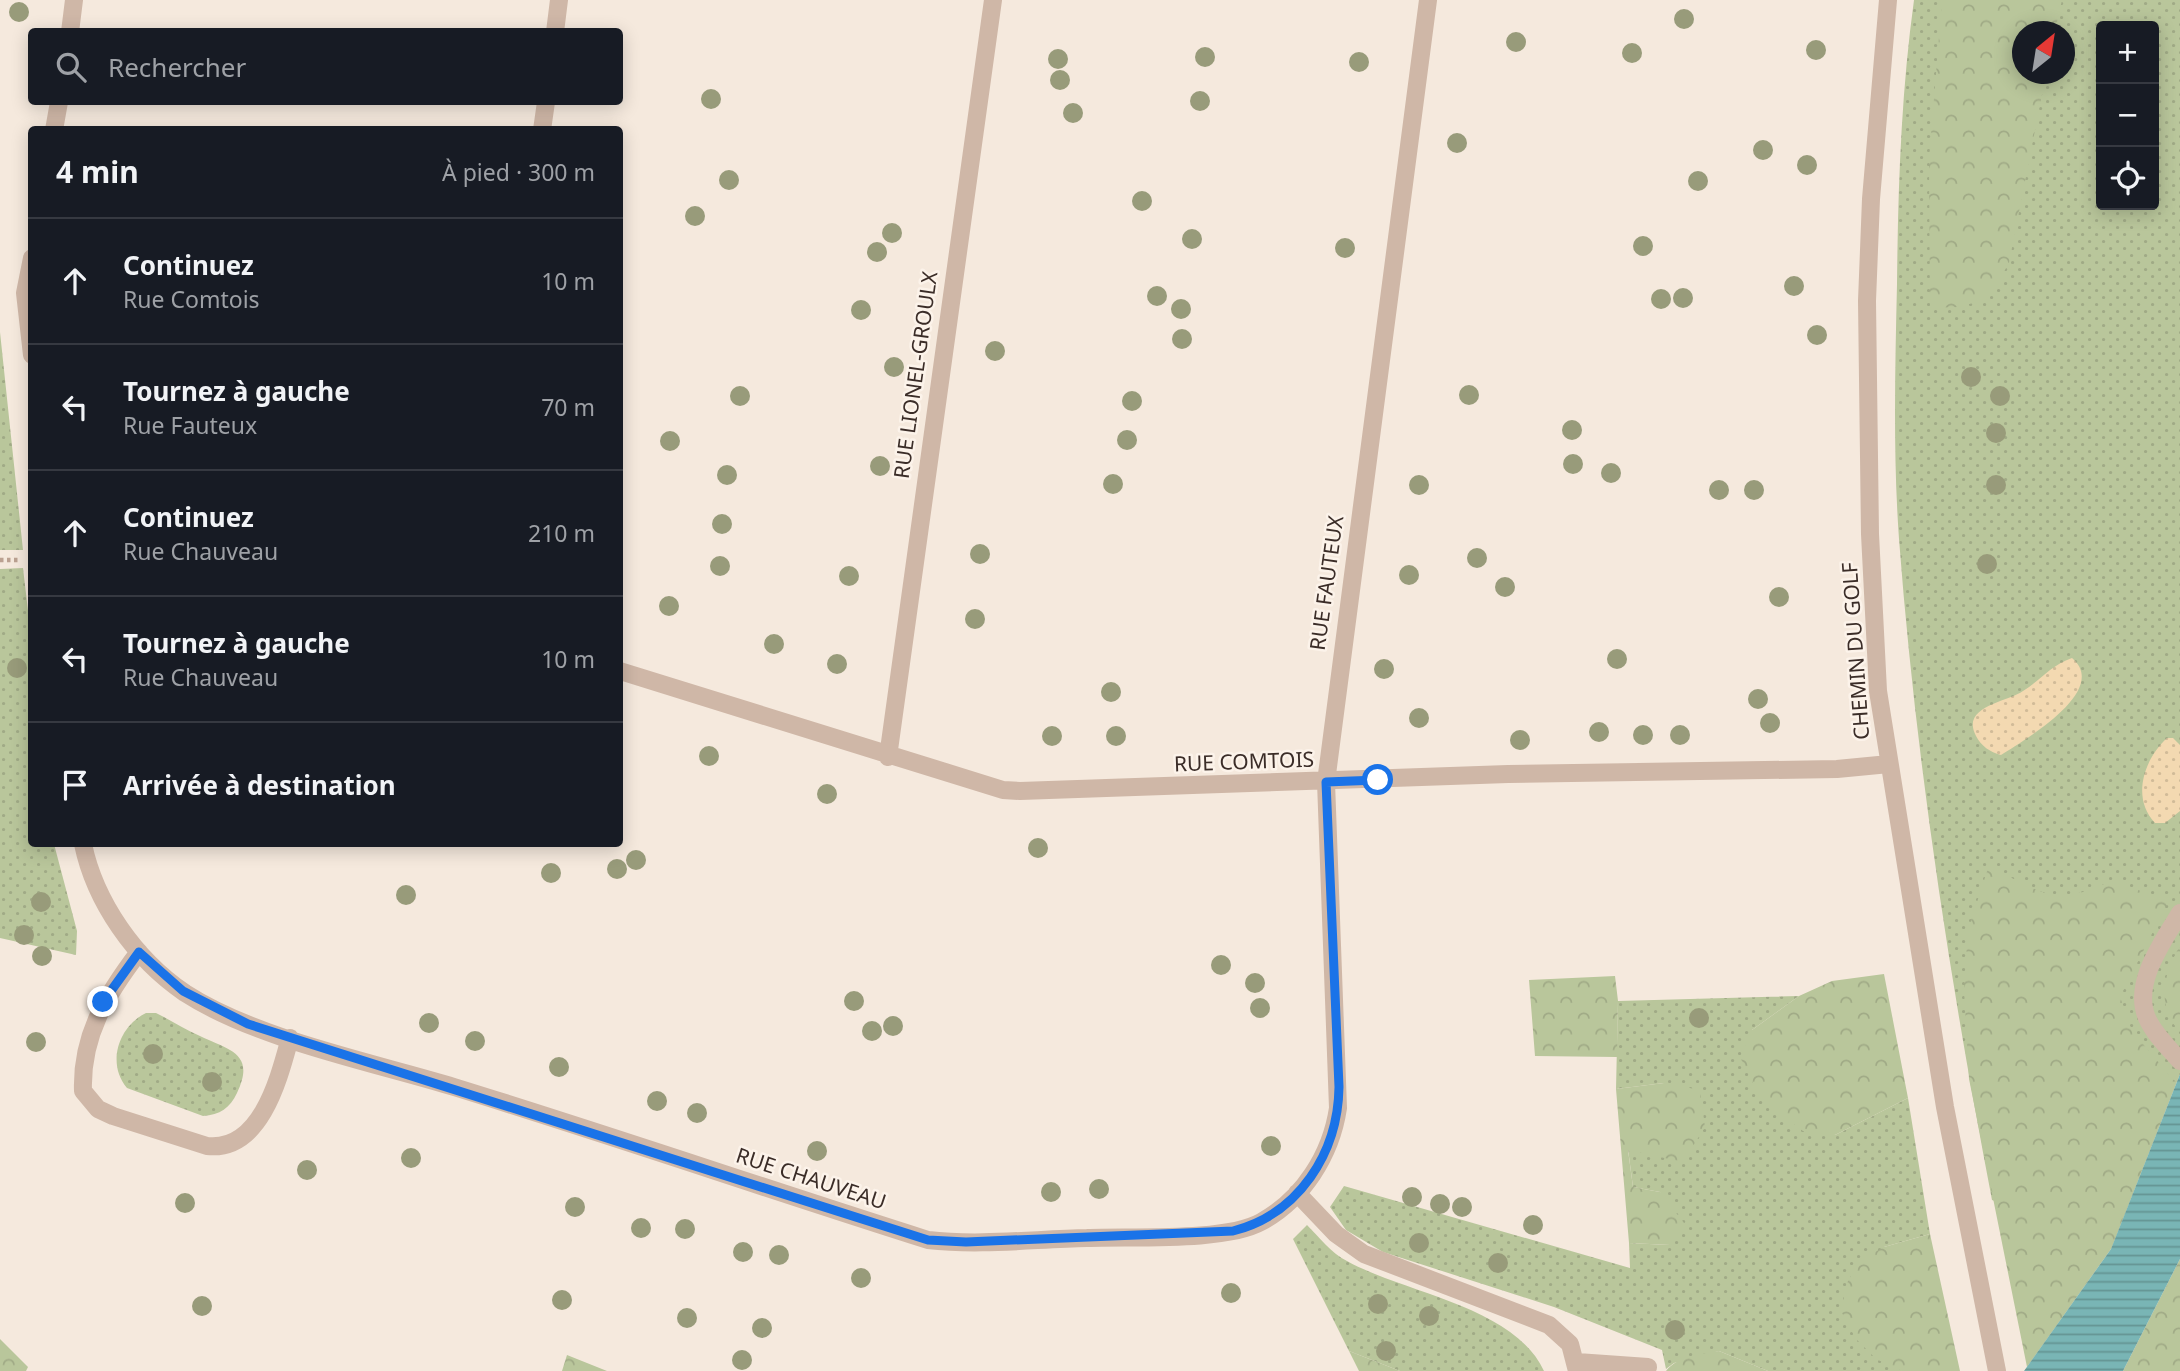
<!DOCTYPE html>
<html lang="fr">
<meta charset="utf-8">
<style>
body{margin:0;font-family:"Noto Sans",sans-serif;background:#242831;color:#f1f3f6}
.controls{position:absolute;right:21px;top:21px;display:grid;overflow:hidden;border-radius:7px;box-shadow:0 4px 18px #0003}
.controls button{width:63px;height:63px;display:grid;place-items:center;padding:0;border:0;border-bottom:2px solid #363941;background:#171b24;color:#f1f3f6;font:35px sans-serif}
.compass{position:absolute;left:2012px;top:21px;width:63px;height:63px;border-radius:50%;background:#171b24;box-shadow:0 4px 18px #0003;rotate:30deg}
.stop{position:absolute;width:21px;height:21px;margin:-16px;border:5px solid #1a73e8;border-radius:50%;background:#fff}
.stop.end{background:#1a73e8;border-color:#fff;box-shadow:0 2px 7px #0008}
.list{margin:0;padding:0;list-style:none}
h2{display:flex;justify-content:space-between;align-items:center;height:91px;margin:0;padding:0 28px;font-size:30px}
h2 small{font-size:23px;font-weight:400;color:#9ea1a6}
.list li{display:grid;grid-template-columns:46px 1fr auto;gap:21px;align-items:center;box-sizing:border-box;height:126px;padding:0 28px;border-top:2px solid #363941}
.list b{display:block;font-size:26px;white-space:nowrap}
.list p{margin:0;font-size:23px;white-space:nowrap;color:#9ea1a6}
.list em{font-size:23px;font-style:normal;color:#9ea1a6}
.icon{flex:none;width:38px;height:38px;fill:none;stroke:currentColor;stroke-width:2;stroke-linecap:round;stroke-linejoin:round}
.map{position:relative;flex:none;width:2180px;height:1371px;overflow:hidden}
.search{position:absolute;background:#171b24;box-shadow:0 4px 18px #0003;left:28px;top:28px;width:595px;height:77px;display:flex;align-items:center;gap:18px;box-sizing:border-box;padding:0 24px;border-radius:7px;color:#9ea1a6;font-size:26px}
.panel{position:absolute;background:#171b24;box-shadow:0 4px 18px #0003;left:28px;top:126px;width:595px;height:721px;border-radius:7px}
.map>svg:first-child{display:block}
</style>
<div class="map">
<svg width="2180" height="1371" viewBox="0 0 2180 1371">
<defs>
<pattern id="grass-dots" width="8" height="8" patternUnits="userSpaceOnUse" patternTransform="scale(1.75)"><rect width="8" height="8" fill="#b9c69b"/><path d="M2 2h.1M6 6h.1" fill="none" stroke="#a0aa86" stroke-width="1.8" stroke-linecap="round"/></pattern>
<pattern id="forest-crowns" width="20" height="18" patternUnits="userSpaceOnUse" patternTransform="scale(1.75)"><rect width="20" height="18" fill="#b9c69b"/><path d="M2 6a3 3 0 1 1 6 0M12 15a3 3 0 1 1 6 0" fill="none" stroke="#a0aa86"/></pattern>
<pattern id="sand-dots" width="8" height="8" patternUnits="userSpaceOnUse" patternTransform="scale(1.75)"><rect width="8" height="8" fill="#f3d9b1"/><path d="M2 2h.1M6 6h.1" fill="none" stroke="#d1bb98" stroke-width="1.8" stroke-linecap="round"/></pattern>
<pattern id="water-rules" width="6" height="5" patternUnits="userSpaceOnUse" patternTransform="scale(1.75)"><rect width="6" height="5" fill="#79b5b5"/><path d="M0 2.5h6" fill="none" stroke="#649493"/></pattern>
</defs>
<rect width="100%" height="100%" fill="#f5e9dd"/>
<path fill="url(#grass-dots)" fill-rule="evenodd" d="M1914 0H2180V1074L2111 1249 1992 1200C1950 981 1916 762 1899 539 1893 455 1895 369 1897 284 1898 189 1901 94 1914 0ZM2101 26H2154V205H2101ZM2022 32H2064V74H2022Z
M0 332 23 550H0Z
M23 568 32 645V844H54L77 931 76 955 0 938V569Z
M1799 996 1752 1030 1835 1135 1908 1098 1930 1234 1884 1247 1902 1371H1926H1768L1719 1351 1674 1363 1666 1369 1662 1350 1554 1307 1383 1252 1346 1230 1330 1207 1344 1186 1630 1268 1629 1243 1669 1245 1660 1192 1633 1187 1628 1149 1664 1083 1616 1089 1618 1001Z
M146 1013H156C171 1020 185 1030 200 1036 229 1050 256 1053 237 1093 230 1108 220 1115 203 1116L127 1088C106 1063 119 1026 146 1013Z
M1307 1225C1319 1237 1331 1253 1347 1261 1404 1293 1514 1306 1544 1371H1400L1349 1351 1293 1239Z"/>
<path fill="url(#forest-crowns)" d="M1942 0H2062L2055 31 2022 32V74H2046L2009 263 1988 299 1958 307 1930 308 1929 160Z
M1989 865C2037 892 2057 908 2110 881L2169 900 2120 997 2132 1031 2176 1083 2111 1249 2027 1367 1969 1079 1964 989 1968 930Z
M2180 946V1032C2156 1006 2163 974 2180 946Z
M1884 974 1908 1098 1835 1135 1803 1131 1761 1100 1740 1057 1752 1030 1799 996 1832 981Z
M1615 976 1618 1001 1617 1057 1535 1056 1529 980Z
M1664 1083 1700 1090 1705 1127 1683 1162 1628 1150 1633 1187 1660 1192 1684 1223 1670 1245 1629 1243 1616 1089Z
M1930 1234 1960 1371H1902L1876 1359 1856 1339 1841 1311 1847 1283 1859 1261 1884 1247Z
M2180 1259V1371H2123Z
M0 1339 28 1367 26 1371H0Z
M1349 1351 1400 1371H1359Z
M1719 1351 1768 1371H1666C1678 1356 1700 1354 1719 1351Z
M567 1355 607 1371H562Z"/>
<path fill="url(#sand-dots)" d="M2072 658C2111 691 2022 741 2001 755 1990 752 1981 746 1976 736 1960 706 2008 702 2023 691 2041 680 2051 665 2072 658Z
M2167 738H2173L2180 745V811L2165 823H2155C2131 798 2144 759 2167 738Z"/>
<path fill="url(#water-rules)" d="M2180 1074V1259L2123 1371H2024L2111 1249Z"/>
<g fill="none" stroke-linecap="round" stroke-linejoin="round">
<path stroke="#bba191" stroke-width="4.5" stroke-dasharray="3.5 3.5" stroke-linecap="butt" d="M0 560H21"/>
<path stroke="#cfb7a7" stroke-width="18" d="M1888 0 1871 199 1867 301 1870 534 1878 691 1945 1107 1997 1371
M70 32 74 0
M555 32 559 0
M54 130 59 102
M542 130 546 102
M32 258 25 293 32 355
M620 671 1003 790 1020 791 1508 774 1837 769 1889 764
M888 757 993 0
M83 844C95 902 135 959 185 993 256 1039 372 1062 454 1087 613 1136 770 1190 928 1240 980 1246 1035 1239 1087 1238 1130 1236 1225 1242 1261 1222 1303 1199 1331 1155 1338 1108L1326 782 1428 0
M2180 913C2163 942 2132 983 2147 1018 2154 1034 2169 1048 2180 1061
M139 952C107 994 81 1035 83 1091L98 1109 113 1116 207 1146C261 1152 279 1078 290 1038
M1297 1193 1336 1234 1364 1254 1549 1325 1570 1344 1577 1371
M1577 1362 1648 1367"/>
</g>
<g fill="#989b7a">
<circle cx="19" cy="12" r="10"/>
<circle cx="1684" cy="19" r="10"/>
<circle cx="1516" cy="42" r="10"/>
<circle cx="1816" cy="50" r="10"/>
<circle cx="1632" cy="53" r="10"/>
<circle cx="1205" cy="57" r="10"/>
<circle cx="1058" cy="59" r="10"/>
<circle cx="1359" cy="62" r="10"/>
<circle cx="1060" cy="80" r="10"/>
<circle cx="711" cy="99" r="10"/>
<circle cx="1200" cy="101" r="10"/>
<circle cx="1073" cy="113" r="10"/>
<circle cx="1457" cy="143" r="10"/>
<circle cx="1763" cy="150" r="10"/>
<circle cx="1807" cy="165" r="10"/>
<circle cx="729" cy="180" r="10"/>
<circle cx="1698" cy="181" r="10"/>
<circle cx="1142" cy="201" r="10"/>
<circle cx="695" cy="216" r="10"/>
<circle cx="892" cy="233" r="10"/>
<circle cx="1192" cy="239" r="10"/>
<circle cx="1643" cy="246" r="10"/>
<circle cx="1345" cy="248" r="10"/>
<circle cx="877" cy="252" r="10"/>
<circle cx="1794" cy="286" r="10"/>
<circle cx="1157" cy="296" r="10"/>
<circle cx="1683" cy="298" r="10"/>
<circle cx="1661" cy="299" r="10"/>
<circle cx="1181" cy="309" r="10"/>
<circle cx="861" cy="310" r="10"/>
<circle cx="1817" cy="335" r="10"/>
<circle cx="1182" cy="339" r="10"/>
<circle cx="995" cy="351" r="10"/>
<circle cx="894" cy="367" r="10"/>
<circle cx="1971" cy="377" r="10"/>
<circle cx="1469" cy="395" r="10"/>
<circle cx="740" cy="396" r="10"/>
<circle cx="2000" cy="396" r="10"/>
<circle cx="1132" cy="401" r="10"/>
<circle cx="1572" cy="430" r="10"/>
<circle cx="1996" cy="433" r="10"/>
<circle cx="1127" cy="440" r="10"/>
<circle cx="670" cy="441" r="10"/>
<circle cx="1573" cy="464" r="10"/>
<circle cx="880" cy="466" r="10"/>
<circle cx="1611" cy="473" r="10"/>
<circle cx="727" cy="475" r="10"/>
<circle cx="1113" cy="484" r="10"/>
<circle cx="1419" cy="485" r="10"/>
<circle cx="1996" cy="485" r="10"/>
<circle cx="1719" cy="490" r="10"/>
<circle cx="1754" cy="490" r="10"/>
<circle cx="722" cy="524" r="10"/>
<circle cx="980" cy="554" r="10"/>
<circle cx="1477" cy="558" r="10"/>
<circle cx="1987" cy="564" r="10"/>
<circle cx="720" cy="566" r="10"/>
<circle cx="1409" cy="575" r="10"/>
<circle cx="849" cy="576" r="10"/>
<circle cx="1505" cy="587" r="10"/>
<circle cx="1779" cy="597" r="10"/>
<circle cx="669" cy="606" r="10"/>
<circle cx="975" cy="619" r="10"/>
<circle cx="774" cy="644" r="10"/>
<circle cx="1617" cy="659" r="10"/>
<circle cx="837" cy="664" r="10"/>
<circle cx="17" cy="668" r="10"/>
<circle cx="1384" cy="669" r="10"/>
<circle cx="1111" cy="692" r="10"/>
<circle cx="1758" cy="699" r="10"/>
<circle cx="1419" cy="718" r="10"/>
<circle cx="1770" cy="723" r="10"/>
<circle cx="1599" cy="732" r="10"/>
<circle cx="1643" cy="735" r="10"/>
<circle cx="1680" cy="735" r="10"/>
<circle cx="1052" cy="736" r="10"/>
<circle cx="1116" cy="736" r="10"/>
<circle cx="1520" cy="740" r="10"/>
<circle cx="709" cy="756" r="10"/>
<circle cx="827" cy="794" r="10"/>
<circle cx="1038" cy="848" r="10"/>
<circle cx="636" cy="860" r="10"/>
<circle cx="617" cy="869" r="10"/>
<circle cx="551" cy="873" r="10"/>
<circle cx="406" cy="895" r="10"/>
<circle cx="41" cy="902" r="10"/>
<circle cx="24" cy="935" r="10"/>
<circle cx="42" cy="956" r="10"/>
<circle cx="1221" cy="965" r="10"/>
<circle cx="1255" cy="983" r="10"/>
<circle cx="854" cy="1001" r="10"/>
<circle cx="1260" cy="1008" r="10"/>
<circle cx="1699" cy="1018" r="10"/>
<circle cx="429" cy="1023" r="10"/>
<circle cx="893" cy="1026" r="10"/>
<circle cx="872" cy="1031" r="10"/>
<circle cx="475" cy="1041" r="10"/>
<circle cx="36" cy="1042" r="10"/>
<circle cx="153" cy="1054" r="10"/>
<circle cx="559" cy="1067" r="10"/>
<circle cx="212" cy="1082" r="10"/>
<circle cx="657" cy="1101" r="10"/>
<circle cx="697" cy="1113" r="10"/>
<circle cx="1271" cy="1146" r="10"/>
<circle cx="817" cy="1151" r="10"/>
<circle cx="411" cy="1158" r="10"/>
<circle cx="307" cy="1170" r="10"/>
<circle cx="1099" cy="1189" r="10"/>
<circle cx="1051" cy="1192" r="10"/>
<circle cx="1412" cy="1197" r="10"/>
<circle cx="185" cy="1203" r="10"/>
<circle cx="1440" cy="1204" r="10"/>
<circle cx="575" cy="1207" r="10"/>
<circle cx="1462" cy="1207" r="10"/>
<circle cx="1533" cy="1225" r="10"/>
<circle cx="641" cy="1228" r="10"/>
<circle cx="685" cy="1229" r="10"/>
<circle cx="1419" cy="1243" r="10"/>
<circle cx="743" cy="1252" r="10"/>
<circle cx="779" cy="1255" r="10"/>
<circle cx="1498" cy="1263" r="10"/>
<circle cx="861" cy="1278" r="10"/>
<circle cx="1231" cy="1293" r="10"/>
<circle cx="562" cy="1300" r="10"/>
<circle cx="1378" cy="1304" r="10"/>
<circle cx="202" cy="1306" r="10"/>
<circle cx="1429" cy="1316" r="10"/>
<circle cx="687" cy="1318" r="10"/>
<circle cx="762" cy="1328" r="10"/>
<circle cx="1675" cy="1330" r="10"/>
<circle cx="1386" cy="1351" r="10"/>
<circle cx="742" cy="1360" r="10"/>
</g>
<g fill="none" stroke-linecap="round" stroke-linejoin="round">
<path stroke="#1a73e8" stroke-width="9" d="M103 1002 139 952 183 991 248 1024 928 1240 966 1242 1233 1231C1299 1214 1338 1153 1339 1087L1326 782 1378 780"/>
</g>
<g text-anchor="middle" stroke-width="5" stroke-linejoin="round" paint-order="stroke">
<g font-size="21" fill="#3b2d28" stroke="#fcf3ea">
<text transform="translate(916 375) rotate(-82)" y="7">RUE LIONEL-GROULX</text>
<text transform="translate(1327 583) rotate(-82)" y="7">RUE FAUTEUX</text>
<text transform="translate(1856 651) rotate(-94)" y="7">CHEMIN DU GOLF</text>
<text transform="translate(1244 762) rotate(-2)" y="7">RUE COMTOIS</text>
<text transform="translate(811 1179) rotate(18)" y="7">RUE CHAUVEAU</text>
</g>
</g>
</svg>
<div class="controls">
<button>+</button>
<button>−</button>
<button><svg class="icon" aria-label="locate" viewBox="0 0 24 24"><circle cx="12" cy="12" r="6"/><path d="M12 2v4M12 18v4M2 12h4M18 12h4"/></svg></button>
</div>
<svg class="compass" viewBox="-18 -18 36 36"><path d="M0-13l5 13h-10z" fill="#e53935"/><path d="M0 13l5-13h-10z" fill="#9ea1a6"/></svg>
<div class="stop" style="left:1378px;top:780px"></div>
<div class="stop end" style="left:103px;top:1002px"></div>
<div class="search"><svg class="icon" aria-label="search" viewBox="0 0 24 24"><circle cx="10" cy="10" r="6"/><path d="M15 15l6 6"/></svg>Rechercher</div>
<section class="panel">
<h2>4 min<small>À pied · 300 m</small></h2>
<ul class="list">
<li><svg class="icon" aria-label="ahead" viewBox="0 0 24 24"><path d="M12 20V5M6 11l6-6 6 6"/></svg><div><b>Continuez</b><p>Rue Comtois</p></div><em>10 m</em></li>
<li><svg class="icon" aria-label="left" viewBox="0 0 24 24"><path d="M17 20v-9H6M10 6l-5 5 5 5"/></svg><div><b>Tournez à gauche</b><p>Rue Fauteux</p></div><em>70 m</em></li>
<li><svg class="icon" aria-label="ahead" viewBox="0 0 24 24"><path d="M12 20V5M6 11l6-6 6 6"/></svg><div><b>Continuez</b><p>Rue Chauveau</p></div><em>210 m</em></li>
<li><svg class="icon" aria-label="left" viewBox="0 0 24 24"><path d="M17 20v-9H6M10 6l-5 5 5 5"/></svg><div><b>Tournez à gauche</b><p>Rue Chauveau</p></div><em>10 m</em></li>
<li><svg class="icon" aria-label="arrive" viewBox="0 0 24 24"><path d="M6 21V4h12l-3 4 3 4H6"/></svg><div><b>Arrivée à destination</b></div></li>
</ul>
</section>
</div>
